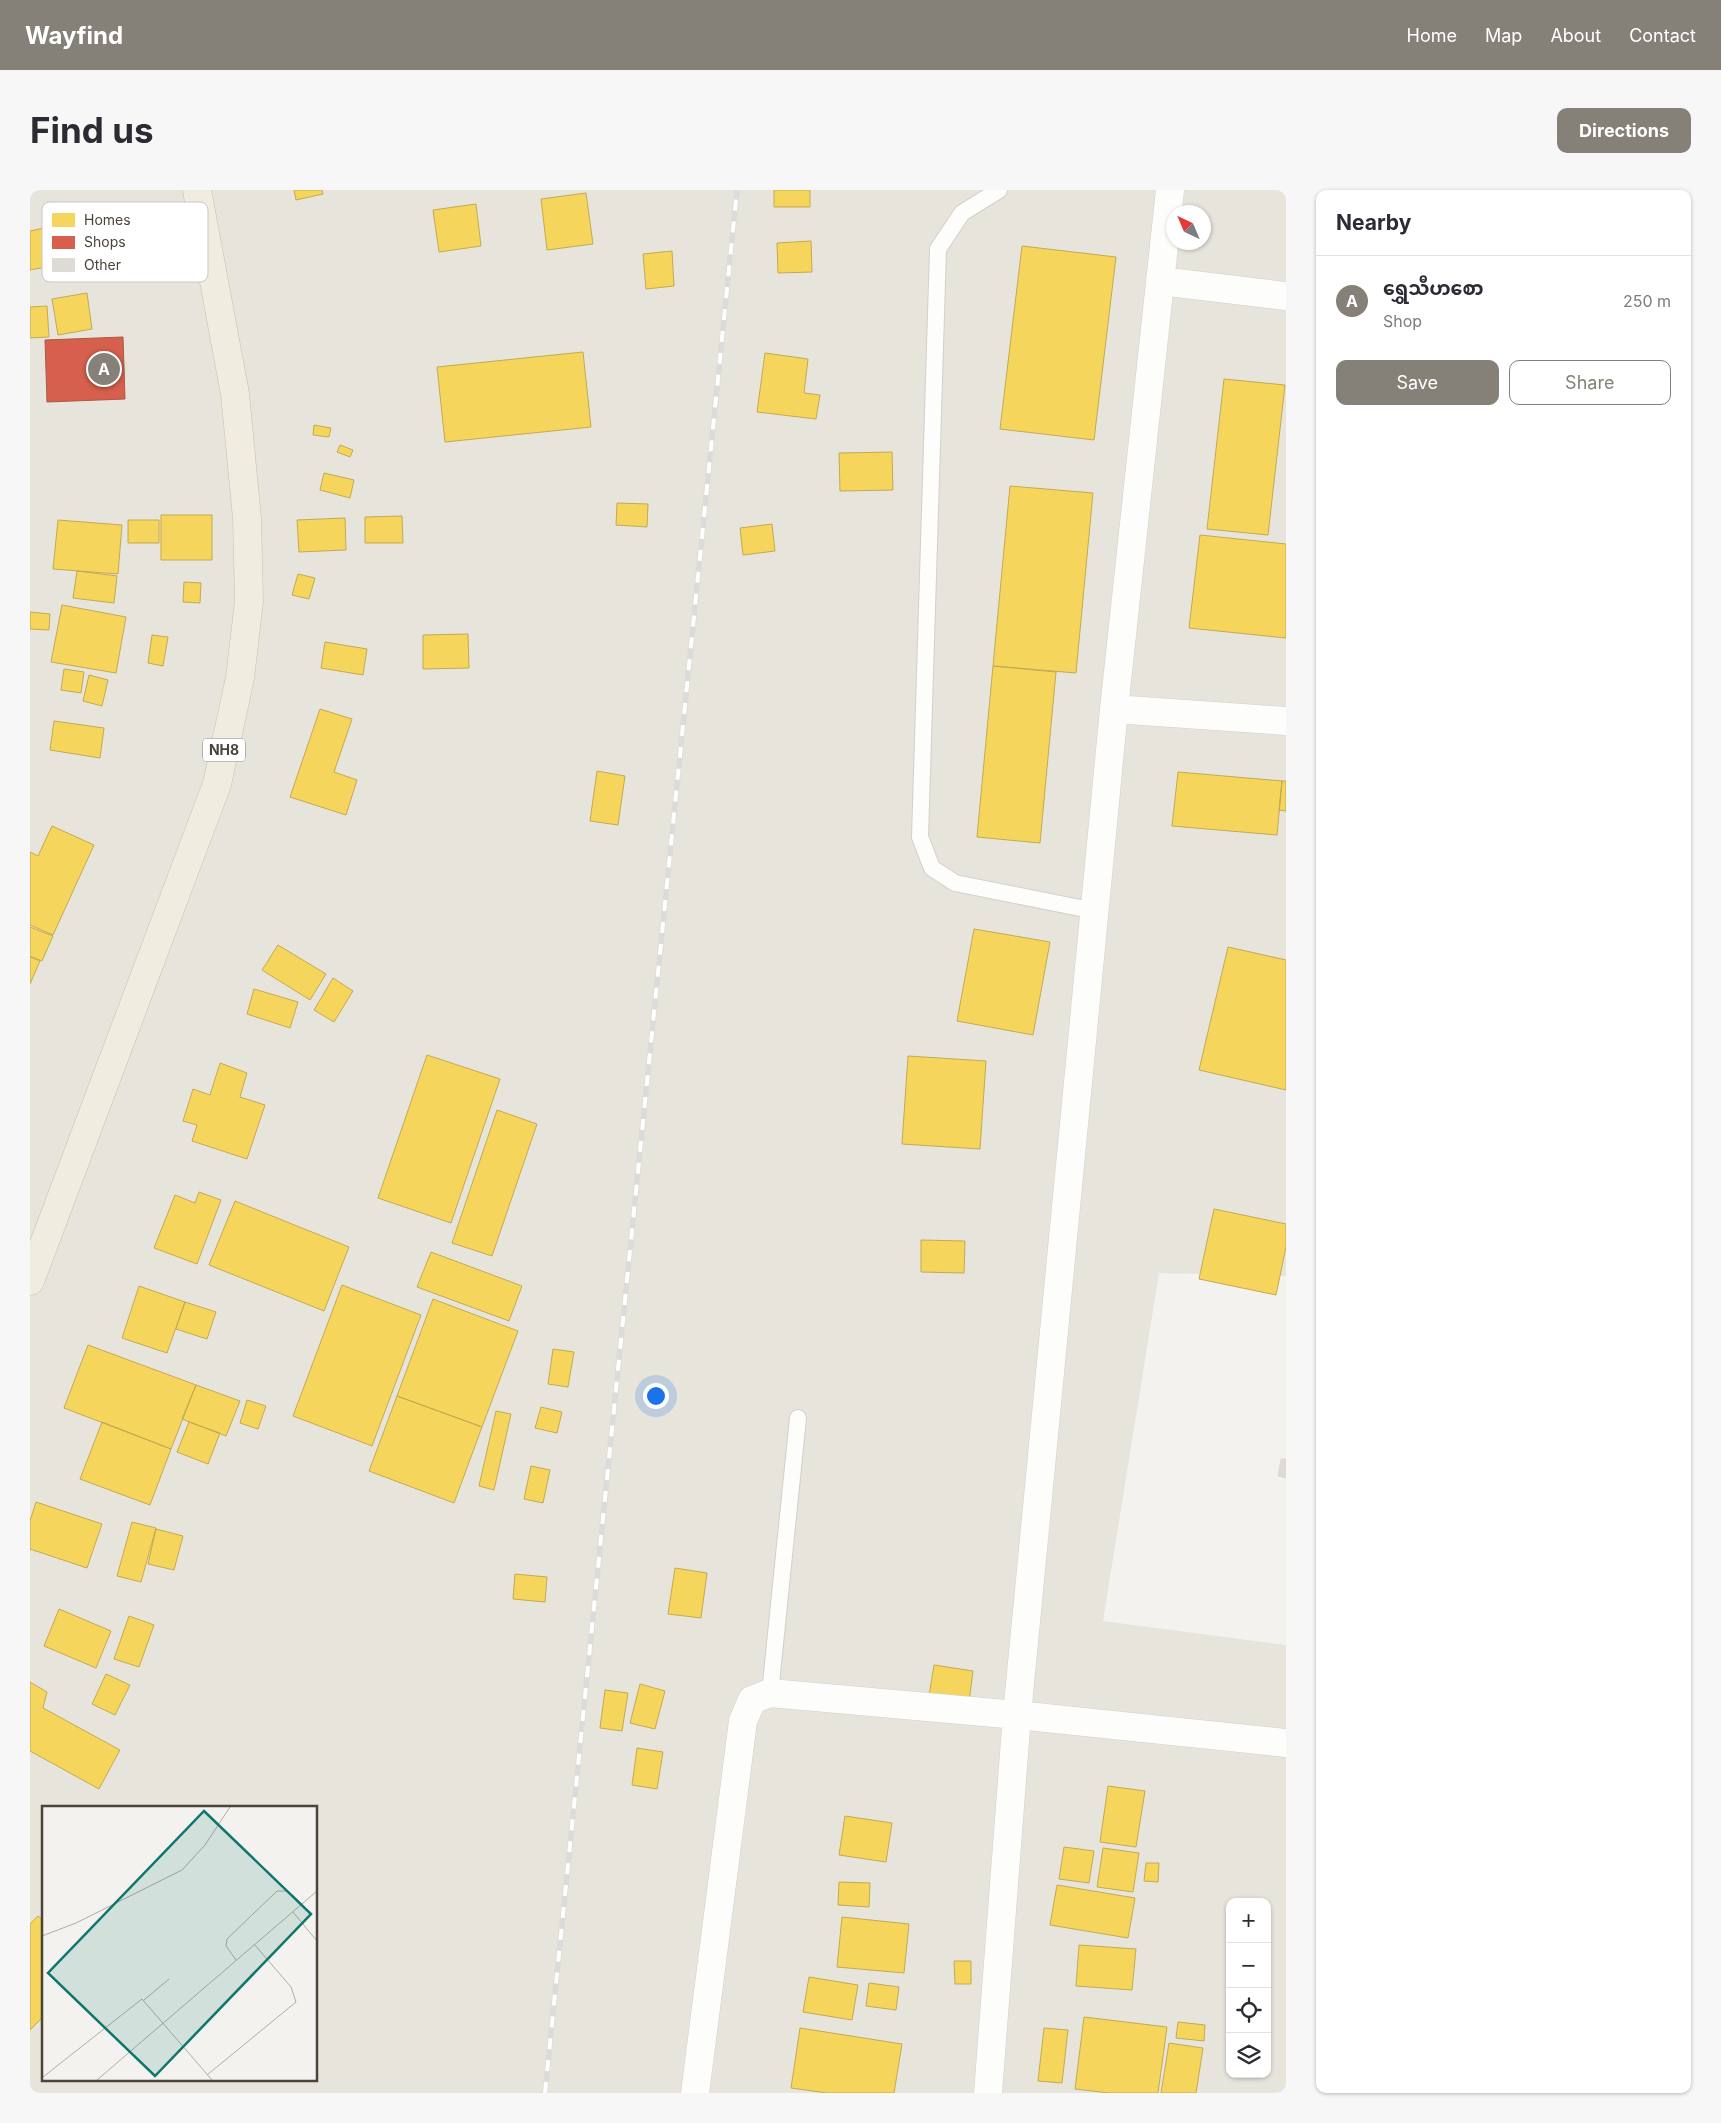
<!DOCTYPE html>
<meta charset="utf-8">
<style>
body{margin:0;font-family:Inter,"Noto Sans Myanmar",sans-serif;background:#f7f7f7;color:#2b2b33}
.controls{position:absolute;right:15px;bottom:15px;display:grid;overflow:hidden;border-radius:10px;box-shadow:0 1px 4px #0004}
.controls button{width:45px;height:45px;display:grid;place-items:center;padding:0;border:0;border-bottom:1px solid #e1e1e2;background:#fff;color:#2b2b33;font:25px sans-serif}
.compass{position:absolute;left:1136px;top:15px;width:45px;height:45px;border-radius:50%;background:#fff;box-shadow:0 1px 4px #0004;rotate:316deg}
.you{position:absolute;left:625px;top:1205px;width:18px;height:18px;margin:-12px;border:4px solid #fff;border-radius:50%;background:#1a73e8;box-shadow:0 0 0 8px #1a73e833}
.badge{display:grid;place-items:center;width:32px;height:32px;border-radius:50%;background:#868178;color:#fff;font-size:16px;font-weight:700}
.pin{position:absolute;translate:-50% -50%;border:2px solid #fff;box-shadow:0 1px 5px #0006}
.list{margin:0;padding:0;list-style:none}
h2{display:flex;justify-content:space-between;align-items:center;height:65px;margin:0;padding:0 20px;font-size:21px}
h2 small{font-size:16px;font-weight:400;color:#7c7c81}
.list li{display:grid;grid-template-columns:32px 1fr auto;gap:15px;align-items:center;box-sizing:border-box;height:90px;padding:0 20px;border-top:1px solid #e1e1e2}
.list b{display:block;font-size:19px;white-space:nowrap}
.list p{margin:0;font-size:16px;white-space:nowrap;color:#7c7c81}
.list em{font-size:16px;font-style:normal;color:#7c7c81}
.actions{display:flex;gap:10px;padding:15px 20px}
.actions a{flex:1;padding:11px 0;border:1px solid #868178;border-radius:10px;text-align:center;font-size:18px;color:#868178}
.actions .main{background:#868178;color:#fff}
.icon{flex:none;width:28px;height:28px;fill:none;stroke:currentColor;stroke-width:2;stroke-linecap:round;stroke-linejoin:round}
.map{position:relative;flex:none;width:1256px;height:1903px;overflow:hidden;border-radius:10px}
header{display:flex;align-items:center;gap:30px;box-sizing:border-box;height:70px;padding:0 25px;background:#868178;color:#fff}
header strong{font-size:24px}
nav{display:flex;gap:28px;margin-inline-start:auto;font-size:18px}
.intro{display:flex;align-items:center;justify-content:space-between;box-sizing:border-box;height:120px;padding:0 30px}
h1{margin:0;font-size:35px}
.button{padding:12px 22px;border-radius:10px;background:#868178;color:#fff;font-size:18px;font-weight:700}
main{display:flex;gap:30px;padding:0 30px}
aside{flex:1;background:#fff;border-radius:10px;box-shadow:0 1px 4px #0004}
.map>svg:first-child{display:block}
</style>
<header>
<strong>Wayfind</strong>
<nav><a>Home</a><a>Map</a><a>About</a><a>Contact</a></nav>
</header>
<div class="intro"><h1>Find us</h1><a class="button">Directions</a></div>
<main>
<div class="map">
<svg width="1256" height="1903" viewBox="0 0 1256 1903">
<rect width="100%" height="100%" fill="#f4f2ee"/>
<path fill="#e7e4dc" fill-rule="evenodd" d="M0 0H1256V1086L1129 1083 1073 1431 1256 1455V1903H0ZM1144 22H1174V52H1144ZM14 1617H286V1889H14ZM1200 1712H1237V1884H1200Z"/>
<path fill="#f6d55c" stroke="#c3aa52" d="M264 0H292L293 4 266 10Z
M744 0H780V17H744Z
M556 3 563 54 517 60 511 9Z
M446 14 451 56 409 62 403 20Z
M52 30 59 69 0 80V41Z
M781 51 782 82 748 83 747 53Z
M992 56 1086 67 1064 250 970 239Z
M642 61 644 96 616 99 613 64Z
M57 103 62 139 28 145 22 109Z
M17 116 19 147 0 148V117Z
M553 162 561 237 415 252 407 177Z
M735 163 778 169 774 203 790 205 786 229 727 222Z
M1194 189 1255 195 1238 345 1177 339Z
M284 235 301 238 299 247 283 245Z
M310 255 323 260 320 267 307 262Z
M862 262 863 300 810 301 809 263Z
M294 283 324 290 320 308 290 300Z
M980 296 1063 303 1046 483 963 476Z
M587 313 618 314 617 337 586 335Z
M131 325H182V370H131Z
M372 326 373 353H335V327Z
M315 328 316 360 269 362 267 330Z
M28 330 92 335 88 384 23 379Z
M98 330H129V353H98Z
M742 334 745 361 713 365 710 338Z
M1170 345 1256 354V448L1159 438Z
M47 381 87 386 84 413 43 408Z
M268 384 285 388 279 409 262 405Z
M154 392 171 393 170 413 153 412Z
M32 415 96 427 86 483 21 472Z
M0 422 20 424 19 440 0 439Z
M438 444 439 478 393 479V445Z
M122 445 138 447 133 476 118 473Z
M295 452 337 459 333 485 291 478Z
M963 476 1026 482 1010 653 947 647Z
M34 479 54 482 51 503 31 500Z
M59 485 78 490 72 516 53 511Z
M290 519 322 529 304 582 327 590 316 625 260 607Z
M24 531 74 538 70 568 20 560Z
M567 581 595 586 588 635 560 631Z
M1148 582 1252 591 1247 645 1142 636Z
M1252 591H1256V621L1249 620Z
M22 636 64 655 23 745 0 735V662L8 666Z
M0 737 23 746 12 771 0 766Z
M944 739 1020 752 1003 845 927 831Z
M248 755 296 784 280 810 232 780Z
M1198 757 1256 770V900L1169 880Z
M0 767 10 771 0 794Z
M303 788 323 801 304 832 284 820Z
M224 799 268 812 260 838 217 824Z
M397 865 470 889 421 1033 348 1008Z
M878 866 956 871 950 959 872 954Z
M190 873 217 883 210 907 235 915 217 969 162 951 167 935 153 931 163 899 180 905Z
M467 920 507 934 462 1066 422 1053Z
M169 1002 191 1010 167 1074 124 1058 145 1005 165 1013Z
M205 1011 319 1057 294 1121 179 1075Z
M1184 1019 1256 1034V1057L1246 1105 1169 1089Z
M891 1050 935 1051 934 1083 891 1082Z
M401 1062 492 1096 479 1131 387 1097Z
M312 1095 391 1125 342 1256 263 1226Z
M109 1096 155 1112 137 1163 92 1148Z
M403 1109 488 1141 452 1237 367 1206Z
M155 1112 186 1122 177 1149 146 1139Z
M58 1155 166 1195 141 1259 34 1218Z
M523 1159 544 1162 538 1197 518 1194Z
M166 1195 210 1211 196 1246 152 1229Z
M367 1206 452 1237 424 1313 339 1281Z
M217 1210 236 1216 228 1239 210 1233Z
M511 1217 532 1222 527 1243 505 1238Z
M466 1221 481 1224 464 1300 449 1296Z
M72 1232 141 1259 120 1315 50 1289Z
M159 1232 190 1243 178 1274 147 1262Z
M501 1276 520 1280 513 1313 494 1309Z
M6 1312 72 1334 57 1378 0 1359V1331Z
M102 1332 126 1338 111 1392 87 1386Z
M126 1339 153 1346 144 1380 118 1374Z
M645 1378 677 1383 671 1428 638 1424Z
M485 1384 517 1387 515 1412 483 1409Z
M29 1419 81 1441 66 1478 14 1456Z
M99 1426 124 1435 109 1477 84 1469Z
M904 1475 943 1481 939 1512 899 1506Z
M76 1484 100 1495 85 1525 62 1514Z
M0 1492 17 1502 13 1518 90 1560 69 1599 0 1561Z
M610 1494 635 1501 625 1539 600 1533Z
M575 1500 598 1503 592 1541 570 1538Z
M607 1558 633 1562 627 1599 602 1595Z
M1078 1596 1115 1601 1106 1657 1070 1652Z
M815 1626 862 1633 856 1672 809 1665Z
M1034 1657 1064 1661 1059 1693 1029 1689Z
M1073 1658 1109 1663 1103 1702 1067 1697Z
M1116 1673H1129L1128 1692 1114 1691Z
M809 1692 840 1693 839 1717 808 1715Z
M1027 1695 1105 1708 1098 1748 1020 1735Z
M8 1726 14 1731V1826L0 1840V1734Z
M812 1727 879 1734 874 1783 807 1777Z
M1049 1755 1106 1759 1102 1800 1046 1796Z
M924 1771H941V1794H925Z
M779 1787 828 1795 822 1830 773 1822Z
M839 1793 869 1797 866 1820 836 1816Z
M1054 1827 1137 1837 1128 1903H1079L1045 1899Z
M1148 1832 1175 1835 1174 1851 1146 1848Z
M770 1838 872 1854 864 1903H797L761 1898Z
M1014 1838 1038 1840 1032 1893 1008 1891Z
M1139 1853 1173 1858 1166 1903H1131Z"/>
<path fill="#d6604d" stroke="#ac5847" d="M93 147 95 209 17 212 15 150Z"/>
<path fill="#dedbd6" stroke="#dcd9d4" d="M1251 1269H1256V1288L1248 1286Z"/>
<g fill="none" stroke-linecap="round" stroke-linejoin="round">
<g stroke="#d2d0cb" stroke-width="18">
<path id="service" d="M969 0 932 23 908 59 890 647 902 678 925 693 1065 721
M740 1503 768 1228"/>
</g>
<g stroke="#d2d0cb" stroke-width="29">
<path id="minor" d="M1130 91 1256 106
M1084 519 1256 531
M665 1903 713 1531 722 1510 740 1503 987 1525 1256 1553
M958 1903 987 1525 1084 519 1140 0"/>
</g>
<g stroke="#ccbfa9" stroke-width="29">
<path id="trunk" d="M0 1091 187 594 210 488 219 411 217 328 205 204 167 0"/>
</g>
<use href="#service" stroke="#fdfdfc" stroke-width="16"/>
<use href="#minor" stroke="#fdfdfc" stroke-width="28"/>
<use href="#trunk" stroke="#f0ece0" stroke-width="28"/>
<g stroke="#dbdbda" stroke-width="5.5">
<path id="rail" d="M515 1903 707 0"/>
</g>
<use href="#rail" stroke="#fff" stroke-width="4" stroke-dasharray="11" stroke-linecap="butt"/>
</g>
<g text-anchor="middle" stroke-width="5" stroke-linejoin="round" paint-order="stroke">
<rect fill="#fff" stroke="#817c74" stroke-width="1" x="173" y="548.5" width="42" height="23" rx="4"/>
<g font-size="14" font-weight="bold" fill="#4b4439">
<text x="194" y="565">NH8</text>
</g>
</g>
<g transform="translate(12 1616)">
<rect width="275" height="275" fill="#f4f2ee"/>
<path fill="none" stroke="#b0aca6" stroke-width="1" d="M251 106 275 135M0 130 34 117 140 64 163 39 188 1M194 154 184 140 185 133 235 85H246L260 98M102 194 127 173M165 269 254 196 249 181 212 138M1 271 100 193 170 274M55 274 275 85"/>
<path fill="#0f766e" fill-opacity="0.15" stroke="#0f766e" stroke-width="2.5" d="M162 5 269 108 113 270 6 167Z"/>
<rect width="275" height="275" fill="none" stroke="#4b4439" stroke-width="2.5"/>
</g>
<rect x="12" y="12" width="166" height="80" rx="8" fill="#fff" stroke="#c9c7c4" stroke-width="1"/>
<rect x="22" y="23" width="23" height="14" fill="#f6d55c"/>
<rect x="22" y="46" width="23" height="13" fill="#d6604d"/>
<rect x="22" y="68" width="23" height="14" fill="#dedbd6"/>
<g font-size="14" fill="#4b4439">
<text x="54" y="35">Homes</text>
<text x="54" y="57">Shops</text>
<text x="54" y="80">Other</text>
</g>
</svg>
<div class="controls">
<button>+</button>
<button>−</button>
<button><svg class="icon" aria-label="locate" viewBox="0 0 24 24"><circle cx="12" cy="12" r="6"/><path d="M12 2v4M12 18v4M2 12h4M18 12h4"/></svg></button>
<button><svg class="icon" aria-label="layers" viewBox="0 0 24 24"><path d="M12 4l9 5-9 5-9-5zM3 14l9 5 9-5"/></svg></button>
</div>
<svg class="compass" viewBox="-18 -18 36 36"><path d="M0-13l5 13h-10z" fill="#e53935"/><path d="M0 13l5-13h-10z" fill="#7c7c81"/></svg>
<div class="you"></div>
<div class="pin badge" style="left:74px;top:179px">A</div>
</div>
<aside>
<h2>Nearby<small></small></h2>
<ul class="list">
<li><span class="badge">A</span><div><b>ရွှေသီဟစော</b><p>Shop</p></div><em>250 m</em></li>
</ul>
<div class="actions"><a class="main">Save</a><a>Share</a></div>
</aside>
</main>
